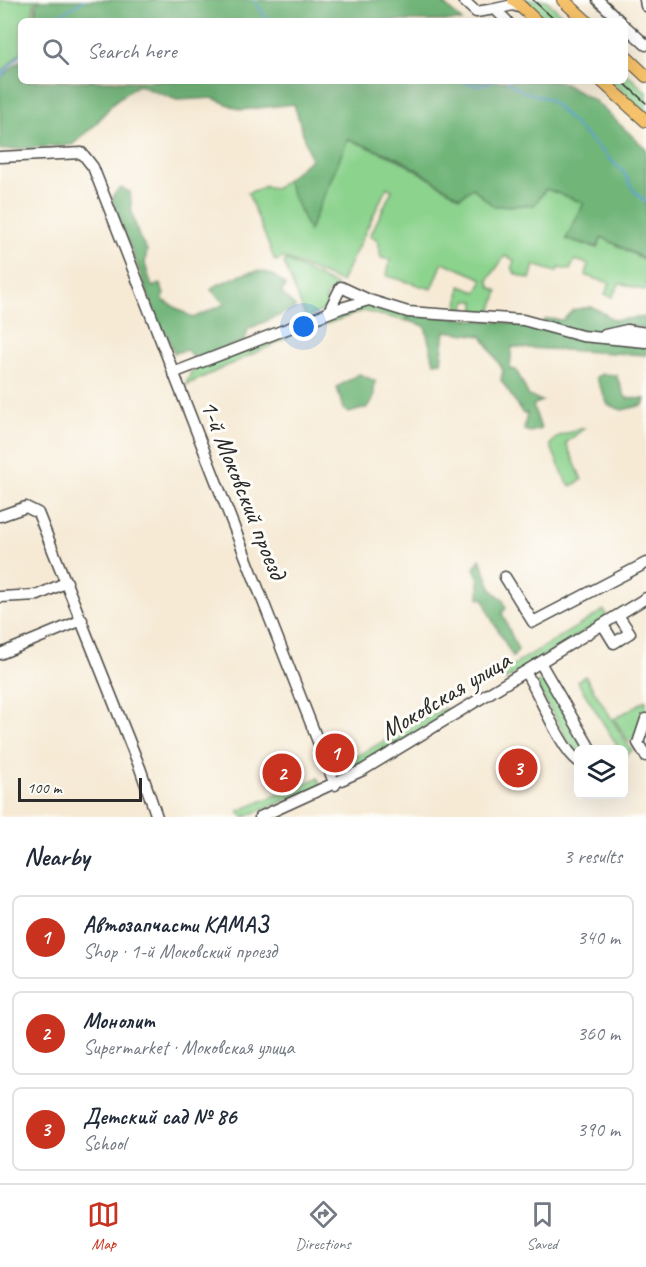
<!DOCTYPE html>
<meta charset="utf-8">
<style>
body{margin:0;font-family:Caveat,sans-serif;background:#f2f2f3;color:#1f2937}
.controls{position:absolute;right:18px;bottom:18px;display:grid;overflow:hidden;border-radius:9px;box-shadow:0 6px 24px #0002}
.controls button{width:54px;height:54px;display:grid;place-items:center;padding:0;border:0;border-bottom:2px solid #e0e1e3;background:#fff;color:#1f2937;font:30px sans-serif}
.scale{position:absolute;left:18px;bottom:15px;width:124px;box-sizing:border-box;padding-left:6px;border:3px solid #2b2b2b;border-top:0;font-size:16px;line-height:21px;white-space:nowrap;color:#2b2b2b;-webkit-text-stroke:4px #fdfcf7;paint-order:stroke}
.you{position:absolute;left:304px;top:327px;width:21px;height:21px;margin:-15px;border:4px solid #fff;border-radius:50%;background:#1a73e8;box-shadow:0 0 0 9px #1a73e833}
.badge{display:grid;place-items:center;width:39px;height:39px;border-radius:50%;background:#c8321e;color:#fff;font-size:20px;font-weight:700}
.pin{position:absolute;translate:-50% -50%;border:3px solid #fff;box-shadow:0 2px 6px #0006}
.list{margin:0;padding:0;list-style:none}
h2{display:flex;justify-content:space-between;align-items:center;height:78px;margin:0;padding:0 24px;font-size:26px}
h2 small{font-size:20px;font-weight:400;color:#747a83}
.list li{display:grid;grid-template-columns:39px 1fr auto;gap:18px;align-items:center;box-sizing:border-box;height:84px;margin:0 12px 12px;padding:0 12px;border:2px solid #e0e1e3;border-radius:9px}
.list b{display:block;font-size:22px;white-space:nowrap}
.list p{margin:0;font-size:20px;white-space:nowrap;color:#747a83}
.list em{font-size:20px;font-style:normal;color:#747a83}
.icon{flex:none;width:33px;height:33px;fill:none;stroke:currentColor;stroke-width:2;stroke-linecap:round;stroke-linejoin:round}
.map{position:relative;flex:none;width:646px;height:817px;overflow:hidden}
.search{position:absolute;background:#fff;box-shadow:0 6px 24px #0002;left:18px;right:18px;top:18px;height:66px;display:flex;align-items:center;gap:15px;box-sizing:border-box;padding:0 21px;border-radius:9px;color:#747a83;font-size:22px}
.sheet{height:366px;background:#fff}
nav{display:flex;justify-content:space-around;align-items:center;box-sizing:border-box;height:84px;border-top:2px solid #e0e1e3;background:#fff;font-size:16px;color:#747a83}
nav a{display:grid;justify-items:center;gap:3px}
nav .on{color:#c8321e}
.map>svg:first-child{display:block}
</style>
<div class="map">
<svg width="646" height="817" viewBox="0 0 646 817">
<rect width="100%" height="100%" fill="#fdfcf7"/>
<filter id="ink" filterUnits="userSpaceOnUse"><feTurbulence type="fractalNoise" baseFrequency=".0167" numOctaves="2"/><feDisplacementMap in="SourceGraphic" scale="12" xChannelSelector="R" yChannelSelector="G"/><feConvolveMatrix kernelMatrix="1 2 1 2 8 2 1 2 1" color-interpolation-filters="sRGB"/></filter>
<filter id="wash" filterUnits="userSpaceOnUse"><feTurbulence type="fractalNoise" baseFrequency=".008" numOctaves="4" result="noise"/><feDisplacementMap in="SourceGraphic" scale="24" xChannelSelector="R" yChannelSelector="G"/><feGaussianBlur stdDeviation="1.35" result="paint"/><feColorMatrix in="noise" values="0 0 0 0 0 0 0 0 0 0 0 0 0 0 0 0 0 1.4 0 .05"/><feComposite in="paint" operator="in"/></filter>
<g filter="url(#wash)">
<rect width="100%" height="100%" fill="#f6ead5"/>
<path fill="#8cd38e" stroke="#5c7f5c" stroke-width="1.5" d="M0 0H35L31 21H21V52L0 74Z
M522 0H546L569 21H545Z
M625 72 646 92V113L611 81H625Z
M348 139 399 160 460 197 473 188 493 206 534 205 546 189 584 203 566 239 597 248 602 237 646 261V291L620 283 612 297 605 294 610 283 586 276 588 264 575 260 570 270 559 268 556 272 534 265 530 279 515 274 512 267 514 260 505 256 488 280 491 288 498 291 491 312 475 311V301H466L465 309 458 308 460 286 477 292 483 279 443 262 432 289 387 276 390 260 381 258 378 240 370 236 392 190 387 187 341 282 284 258 275 261 248 193 266 186 275 189 286 180 309 231Z
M286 260 337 286 333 293 328 292 325 300 330 303 327 309 306 318 284 263Z
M363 306 411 314 407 317 408 321 363 311 295 335V330Z
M282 335 287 338 186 385 191 372 199 367Z
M581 428H584L566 443 582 480 571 486 566 481 550 445 557 437Z
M604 610 607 617 505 680 497 675Z
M585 676 632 751 624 756V750L611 749 617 745 577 681Z
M545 679 588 749 578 750V758L536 684Z
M646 700C646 715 642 733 629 742L614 719Z
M444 708 451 712 344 774 333 769Z
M318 778 321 786 244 817 238 811Z"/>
<path fill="#71b579" stroke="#4e7052" stroke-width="1.5" d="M37 0H440L462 21H34Z
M21 60V81H559L595 101 646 149V260L602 237 597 247 566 239 584 203 546 189 534 205 493 206 473 188 460 197 400 159 348 139 309 231 286 180 311 159 294 104 241 110 213 98 177 100 138 85 115 101 94 126 72 145 0 150V78Z
M121 188 130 192 132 213 139 237 147 250 145 264 152 287 160 284 164 294 163 300 193 318 225 304 211 290 213 287C241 276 263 258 286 287L281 292 296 308 248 329 245 341 194 358 187 350 174 353 167 334 162 330 112 200 115 193Z
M590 307 595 308 614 320 646 317V329L624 324 607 332 592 334 542 323 546 319 563 320 573 310Z
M411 314 500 322 646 344V355L512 347 510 369 516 370 529 396 542 401 533 405 541 429 530 432 524 430 527 413 523 414 501 380 503 370 482 336 445 331 441 362 434 363 425 326 408 321 407 317Z
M359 374 375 381 373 400 366 408 349 413 343 409 337 387Z
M602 374 616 375 626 398 645 399 643 405 622 410 608 405 596 377Z
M480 559 492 590 503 600 506 608 502 613 518 650 513 657 490 616 484 599 479 598V579L474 568Z"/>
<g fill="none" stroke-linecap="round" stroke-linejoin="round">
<path stroke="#5fa1d3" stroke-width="2" d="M254 0 267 19 273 21
M57 21 60 15 84 0
M0 77 21 54
M461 81 476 86 493 81
M507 81 522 91 549 99 625 174 633 190 646 202"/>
</g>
</g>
<g filter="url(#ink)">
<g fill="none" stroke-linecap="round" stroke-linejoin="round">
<g stroke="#494844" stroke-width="13">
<path id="minor" d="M463 0 476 12 495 9 507 21
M598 0 620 21
M645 0 646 6
M495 9 513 5 522 8
M625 26 646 45
M0 157 82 153 93 167 335 785
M328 313 341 287 369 300
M605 335 627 330 646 333
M173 373 341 308 369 300 408 312 523 320 582 336 646 342
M0 516 26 507 38 513 140 768 157 817
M505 577 533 622 646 563
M0 597 38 595 67 582
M603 625 614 643 630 633 618 615
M0 654 82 620
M541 664 591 750
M526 673C540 695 560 748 578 761
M646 719 638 743 646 756
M260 817 363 770 646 598"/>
</g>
<g stroke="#494844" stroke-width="14">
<path id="major" d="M514 0 536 21
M563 0 586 21
M625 56 646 76
M602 81 646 121"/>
</g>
<use href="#minor" stroke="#fff" stroke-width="10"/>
<use href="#major" stroke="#f5c16b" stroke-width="12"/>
<path stroke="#2b2b2b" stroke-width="1.5" d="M533 0 556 21
M622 81 646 103"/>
</g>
</g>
<g text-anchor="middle" stroke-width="6" stroke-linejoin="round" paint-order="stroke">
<g font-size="26" fill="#2b2b2b" stroke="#fdfcf7">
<text transform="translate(244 489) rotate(68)" y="9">1-й Моковский проезд</text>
<text transform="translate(445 695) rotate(-31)" y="9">Моковская улица</text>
</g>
</g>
</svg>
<div class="controls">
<button><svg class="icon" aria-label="layers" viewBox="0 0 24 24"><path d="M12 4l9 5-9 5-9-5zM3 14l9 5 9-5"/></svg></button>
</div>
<div class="scale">100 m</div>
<div class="you"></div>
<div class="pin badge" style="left:335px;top:753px">1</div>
<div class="pin badge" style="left:282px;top:773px">2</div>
<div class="pin badge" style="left:518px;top:768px">3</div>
<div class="search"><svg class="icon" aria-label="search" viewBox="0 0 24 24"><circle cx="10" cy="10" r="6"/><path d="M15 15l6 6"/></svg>Search here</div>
</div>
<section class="sheet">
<h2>Nearby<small>3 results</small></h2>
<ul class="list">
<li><span class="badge">1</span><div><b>Автозапчасти КАМАЗ</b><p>Shop · 1-й Моковский проезд</p></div><em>340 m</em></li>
<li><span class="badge">2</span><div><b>Монолит</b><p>Supermarket · Моковская улица</p></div><em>360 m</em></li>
<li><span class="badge">3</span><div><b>Детский сад № 86</b><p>School</p></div><em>390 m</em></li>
</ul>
</section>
<nav>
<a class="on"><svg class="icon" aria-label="map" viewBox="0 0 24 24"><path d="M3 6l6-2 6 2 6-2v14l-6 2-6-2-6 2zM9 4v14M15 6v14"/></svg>Map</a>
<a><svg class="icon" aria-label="directions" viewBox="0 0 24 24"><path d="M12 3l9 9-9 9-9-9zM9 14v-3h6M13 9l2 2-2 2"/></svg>Directions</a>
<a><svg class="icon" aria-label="saved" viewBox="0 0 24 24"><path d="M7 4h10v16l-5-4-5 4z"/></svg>Saved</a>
</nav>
